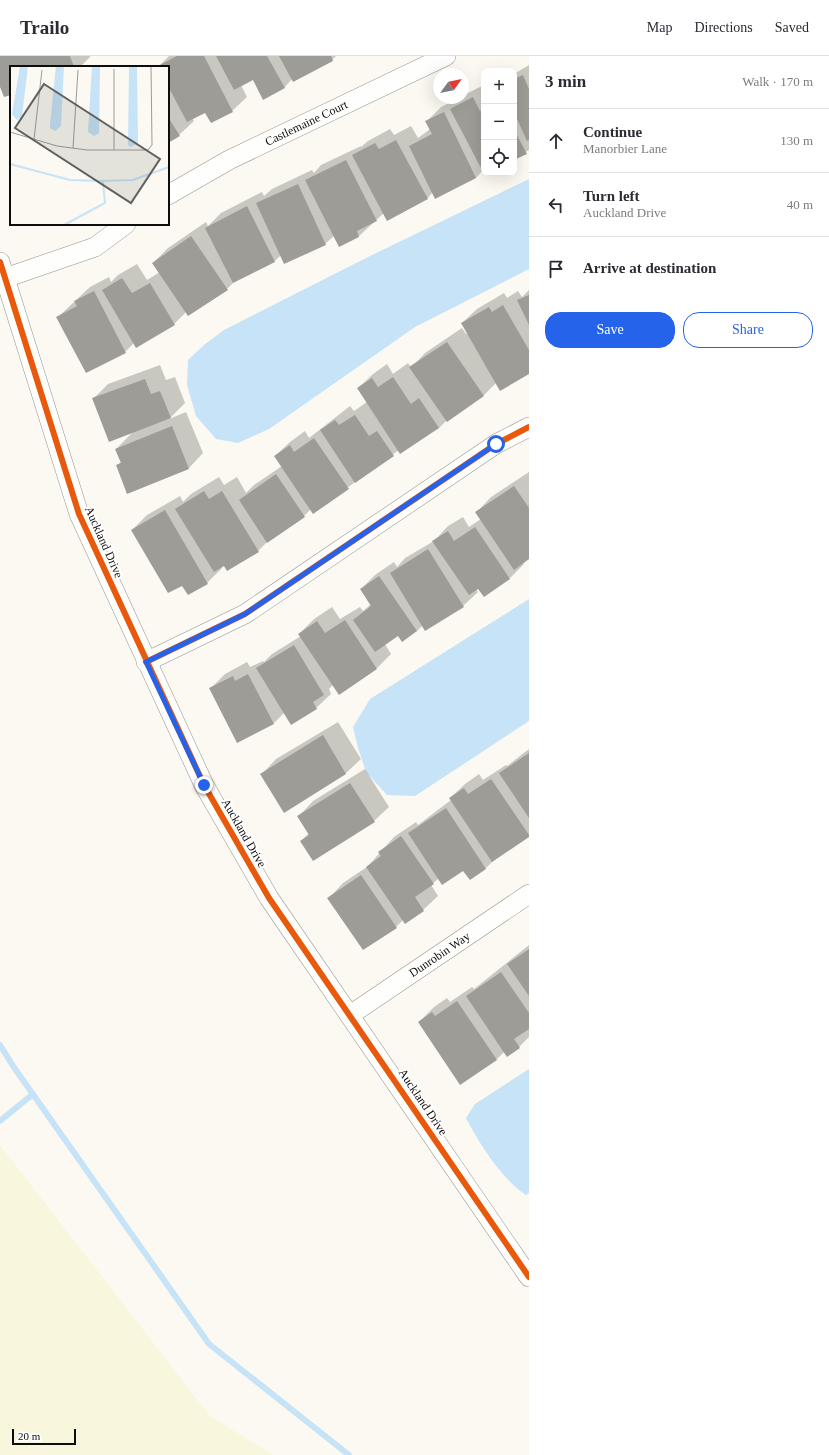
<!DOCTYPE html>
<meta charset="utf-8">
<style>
body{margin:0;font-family:Georgia,serif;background:#f7f7f7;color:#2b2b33}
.controls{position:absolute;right:12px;top:12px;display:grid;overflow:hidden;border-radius:8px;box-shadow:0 4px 16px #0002}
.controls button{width:36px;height:36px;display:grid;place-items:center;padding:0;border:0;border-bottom:1px solid #e1e1e2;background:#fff;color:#2b2b33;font:20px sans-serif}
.compass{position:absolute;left:433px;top:12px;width:36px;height:36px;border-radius:50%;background:#fff;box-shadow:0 4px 16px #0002;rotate:57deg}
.scale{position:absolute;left:12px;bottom:10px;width:64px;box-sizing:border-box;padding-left:4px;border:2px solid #0d0d0d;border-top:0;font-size:11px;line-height:14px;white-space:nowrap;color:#0d0d0d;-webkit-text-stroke:3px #fff;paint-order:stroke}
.stop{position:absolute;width:12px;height:12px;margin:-9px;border:3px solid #2563eb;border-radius:50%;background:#fff}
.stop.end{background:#2563eb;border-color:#fff;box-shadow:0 1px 4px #0008}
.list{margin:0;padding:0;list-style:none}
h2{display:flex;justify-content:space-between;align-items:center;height:52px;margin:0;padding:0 16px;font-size:17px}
h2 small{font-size:13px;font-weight:400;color:#7c7c81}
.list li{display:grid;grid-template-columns:26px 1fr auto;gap:12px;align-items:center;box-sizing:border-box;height:64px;padding:0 16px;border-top:1px solid #e1e1e2}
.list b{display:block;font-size:15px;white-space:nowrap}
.list p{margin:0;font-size:13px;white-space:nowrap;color:#7c7c81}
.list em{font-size:13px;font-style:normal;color:#7c7c81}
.actions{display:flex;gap:8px;padding:12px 16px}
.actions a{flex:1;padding:9px 0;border:1px solid #2563eb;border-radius:16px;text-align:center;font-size:14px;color:#2563eb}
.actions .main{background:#2563eb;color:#fff}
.icon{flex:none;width:22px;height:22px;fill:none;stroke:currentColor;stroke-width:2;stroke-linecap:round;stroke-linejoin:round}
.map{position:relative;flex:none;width:529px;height:1399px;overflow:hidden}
header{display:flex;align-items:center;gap:24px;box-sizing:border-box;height:56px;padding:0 20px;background:#fff;border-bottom:1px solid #e1e1e2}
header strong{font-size:19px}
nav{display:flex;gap:22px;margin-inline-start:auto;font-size:14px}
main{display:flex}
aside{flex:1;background:#fff}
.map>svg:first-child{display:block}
</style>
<header>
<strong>Trailo</strong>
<nav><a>Map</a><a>Directions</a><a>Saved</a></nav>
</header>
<main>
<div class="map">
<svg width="529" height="1399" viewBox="0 0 529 1399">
<rect width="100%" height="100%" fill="#fbf9f1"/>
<path fill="#f8f7dd" d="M0 1089 210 1360 273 1399H0Z"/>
<path fill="#c6e3f7" d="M529 123V213L415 271 269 373 238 387 216 383 196 360 187 329 188 304 204 289 224 274 368 201Z
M529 543V665L415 740 387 739 366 716 358 692 353 671 370 643Z
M529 1013V1137L526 1139C504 1126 478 1086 466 1062L475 1048Z"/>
<path fill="#0003" d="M0 0H90V1L80 11H11V38L0 28Z
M169 0H336L332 4 292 23 284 32 253 23 241 29 247 41 232 55H206L192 62 194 65 179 79 168 86V11L159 10Z
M529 9V94L514 103V18Z
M484 29V113L476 122 436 141 433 136 427 143 384 157 359 180 339 190 334 180 325 188 281 199 275 205 236 224 227 233 186 256 174 268 134 287 125 296 58 261 90 231 109 221 111 226 118 219 137 208 147 224 160 216 153 207 168 192 206 166 208 170 221 157 262 136 264 140 272 133 312 114 314 117 321 109 361 90V91L368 85 390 73 394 79 411 70 418 82 430 73 427 65 441 51 459 42 460 45 466 38Z
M529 234V317L496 327 484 339 447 364 439 372 399 394 314 456 311 453 304 460 268 485 258 495 221 511 222 512 207 527 188 538 182 528 132 474 147 459 180 440 183 446 191 438 219 421 224 429 237 421 246 437 254 429 282 410 275 400 290 386 305 375 309 382 350 350 354 355 367 346 358 332 373 318 387 308 393 318 408 307 411 312 425 297 462 272 466 278 468 277 462 267 477 253 504 237 507 242 518 235 522 241Z
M160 309 166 324 175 321 185 347 169 363 186 356 203 397 189 412 128 436 117 409 121 406 116 393 134 375 93 343 108 328Z
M529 416V502L523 506 524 508 509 523 478 531 476 533 478 536 463 550 423 569 417 575 398 579 385 588 391 598 377 612 339 638 333 629 329 633 331 638 316 652 285 656 274 667 238 686 210 633 225 618 247 606 250 611 263 605 264 606 272 598 301 580 299 578 314 563 332 551 340 563 360 551 363 555 371 548 361 533 375 519 394 506 397 511 405 502 434 485 448 470 463 461 469 471 481 463 477 456 491 441Z
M338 666 361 703 346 717 285 755 262 718 276 703Z
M529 693V779L497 801 486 812 470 823 464 814 439 822 431 829 438 840 423 854 403 864 396 871 329 842 343 827 367 811 394 781 416 766 418 769 451 744 450 742 465 728 479 718 483 724 506 709 507 710Z
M365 713 389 751 374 765 301 785 309 777 299 760 313 745Z
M529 889V981L519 991 507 999 505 995 496 1004 419 966 434 951 447 942 450 946 472 931 474 933Z"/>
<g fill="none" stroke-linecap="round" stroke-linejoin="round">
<path stroke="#c6e3f7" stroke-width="6" d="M0 989 13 1010 209 1288 349 1399
M0 1065 33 1038"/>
</g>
<path fill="#9e9c97" d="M0 0H70L74 11H11V39L4 41 0 31Z
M177 0H204L233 56 211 67 205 57 187 66 168 30V11L158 10Z
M216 0H267L285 32 263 44 253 24 234 34Z
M279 0H331L333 5 293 26Z
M523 19 529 33V84L527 85 514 56V23Z
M473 41 480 55 484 53V111L481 112 450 53Z
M444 56 476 122 435 143 409 90 432 78 425 65Z
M168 61 180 80 168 87Z
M514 74 527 98 514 104Z
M396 84 428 143 387 165 352 99 375 87 379 93Z
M346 104 377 165 357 175 359 181 339 191 305 124Z
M298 128 326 189 284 208 256 147Z
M247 150 275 206 233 227 205 172Z
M191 180 228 234 188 260 152 207Z
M122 222 132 237 150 227 175 269 136 292 102 234Z
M94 235 126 297 86 317 56 261 77 250 74 245Z
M529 239V269L517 244Z
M503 249 529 294V318L500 335 461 267 489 251 492 256Z
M447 286 484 340 447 366 409 311Z
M393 321 411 348 419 342 439 372 400 398 357 332 372 322 378 331Z
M145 323 151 338 160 335 171 362 109 386 92 342Z
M355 359 369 380 377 375 394 400 355 427 320 374 335 364 339 369Z
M172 370 189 413 127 438 116 409 121 407 115 393Z
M314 382 349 433 313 458 274 400 290 389 294 396Z
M276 418 305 461 267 487 239 444Z
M514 430 529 452V503L514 514 475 456Z
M204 435 209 443 222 435 259 496 227 515 224 510 214 516 175 453Z
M165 454 208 528 188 539 182 530 168 537 131 474Z
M475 471 510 523 484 541 478 533 469 539 432 485 448 475 454 485Z
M428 493 464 551 425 575 390 517Z
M379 520 417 575 402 586 398 580 375 596 353 564 371 550 360 533Z
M345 564 377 613 339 639 298 578 317 565 325 577Z
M294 589 324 639 313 646 317 653 291 669 256 612Z
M248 618 274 668 237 687 209 632 233 620 235 625Z
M323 679 346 718 284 757 260 718Z
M529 697V762L499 717Z
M491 723 529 779V781L492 806 449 742 464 732 468 738Z
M350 727 375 766 313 805 300 785 309 779 297 760Z
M446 752 486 813 470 824 463 815 442 829 408 777Z
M401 780 434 828 415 841 424 855 405 868 366 811 381 800 378 796Z
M361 819 397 872 363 894 327 842Z
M529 893V940L507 908Z
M501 916 529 957V973L514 983 520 992 507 1001 466 940Z
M457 945 497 1004 460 1029 418 966 432 956 435 960Z"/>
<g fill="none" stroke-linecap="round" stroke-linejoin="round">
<g stroke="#949390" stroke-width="20">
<g id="minor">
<path id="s1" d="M168 139 229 104 446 0"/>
<path d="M0 206 79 458 204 729 269 842 529 1221"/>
<path d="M5 222 95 191 126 168"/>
<path d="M146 606 245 558 496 388 529 371"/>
<path id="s2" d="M350 959 529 838"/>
</g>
</g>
<use href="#minor" stroke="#fefefd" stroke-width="19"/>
<g stroke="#fff" stroke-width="8">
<path id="cycleway" d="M0 206 79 458 204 729 269 842 529 1221
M146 606 245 558 496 388 529 371"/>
</g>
<use href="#cycleway" stroke="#e8590c" stroke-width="6"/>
</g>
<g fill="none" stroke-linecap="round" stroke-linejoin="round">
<path stroke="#2563eb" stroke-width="5" d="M204 729 146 606 245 558 496 388"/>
</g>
<g text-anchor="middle" stroke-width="4" stroke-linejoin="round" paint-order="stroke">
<g font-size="12" fill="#0d0d0d" stroke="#fff">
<text dy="4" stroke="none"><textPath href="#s1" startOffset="156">Castlemaine Court</textPath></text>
<text transform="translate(104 486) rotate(66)" y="4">Auckland Drive</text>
<text transform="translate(244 777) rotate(60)" y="4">Auckland Drive</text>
<text dy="4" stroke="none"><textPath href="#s2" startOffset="108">Dunrobin Way</textPath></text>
<text transform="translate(423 1046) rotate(56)" y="4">Auckland Drive</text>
</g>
</g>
<g transform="translate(10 10)">
<rect width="159" height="159" fill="#fbf9f1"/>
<path d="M10 0H18L12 50 7 54 2 48ZM46 0H54L51 60 45 65 40 62V58ZM82 0H90L89 67 84 70 78 66ZM119 0H127L128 78 120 81 118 79Z" fill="#c6e3f7"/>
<path fill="none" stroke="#c6e3f7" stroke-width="2" d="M0 98 60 114 90 115 123 114 159 101M54 159 95 137 93 116"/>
<path fill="none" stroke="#9c9b96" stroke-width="1" d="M0 66 47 80 77 84H138L142 79 141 0M24 73 32 4M63 82 68 4M104 84V3"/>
<path fill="#60605d" fill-opacity="0.15" stroke="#60605d" stroke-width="2" d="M34 18 150 93 121 137 5 62Z"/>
<rect width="159" height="159" fill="none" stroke="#0d0d0d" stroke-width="2"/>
</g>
</svg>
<div class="controls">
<button>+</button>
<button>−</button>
<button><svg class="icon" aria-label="locate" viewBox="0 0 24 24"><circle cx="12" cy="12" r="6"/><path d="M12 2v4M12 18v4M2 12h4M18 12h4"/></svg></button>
</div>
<svg class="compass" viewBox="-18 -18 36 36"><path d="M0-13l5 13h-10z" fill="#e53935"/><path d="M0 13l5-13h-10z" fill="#7c7c81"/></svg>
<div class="scale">20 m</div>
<div class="stop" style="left:496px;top:388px"></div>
<div class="stop end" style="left:204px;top:729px"></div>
</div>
<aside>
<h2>3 min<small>Walk · 170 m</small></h2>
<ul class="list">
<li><svg class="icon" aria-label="ahead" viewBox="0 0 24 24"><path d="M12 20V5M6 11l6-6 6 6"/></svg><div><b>Continue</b><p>Manorbier Lane</p></div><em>130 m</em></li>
<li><svg class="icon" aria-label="left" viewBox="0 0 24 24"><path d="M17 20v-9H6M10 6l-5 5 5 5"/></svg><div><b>Turn left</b><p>Auckland Drive</p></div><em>40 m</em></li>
<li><svg class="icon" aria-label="arrive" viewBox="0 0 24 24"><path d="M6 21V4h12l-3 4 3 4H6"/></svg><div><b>Arrive at destination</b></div></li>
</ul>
<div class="actions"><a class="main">Save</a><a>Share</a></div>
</aside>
</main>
